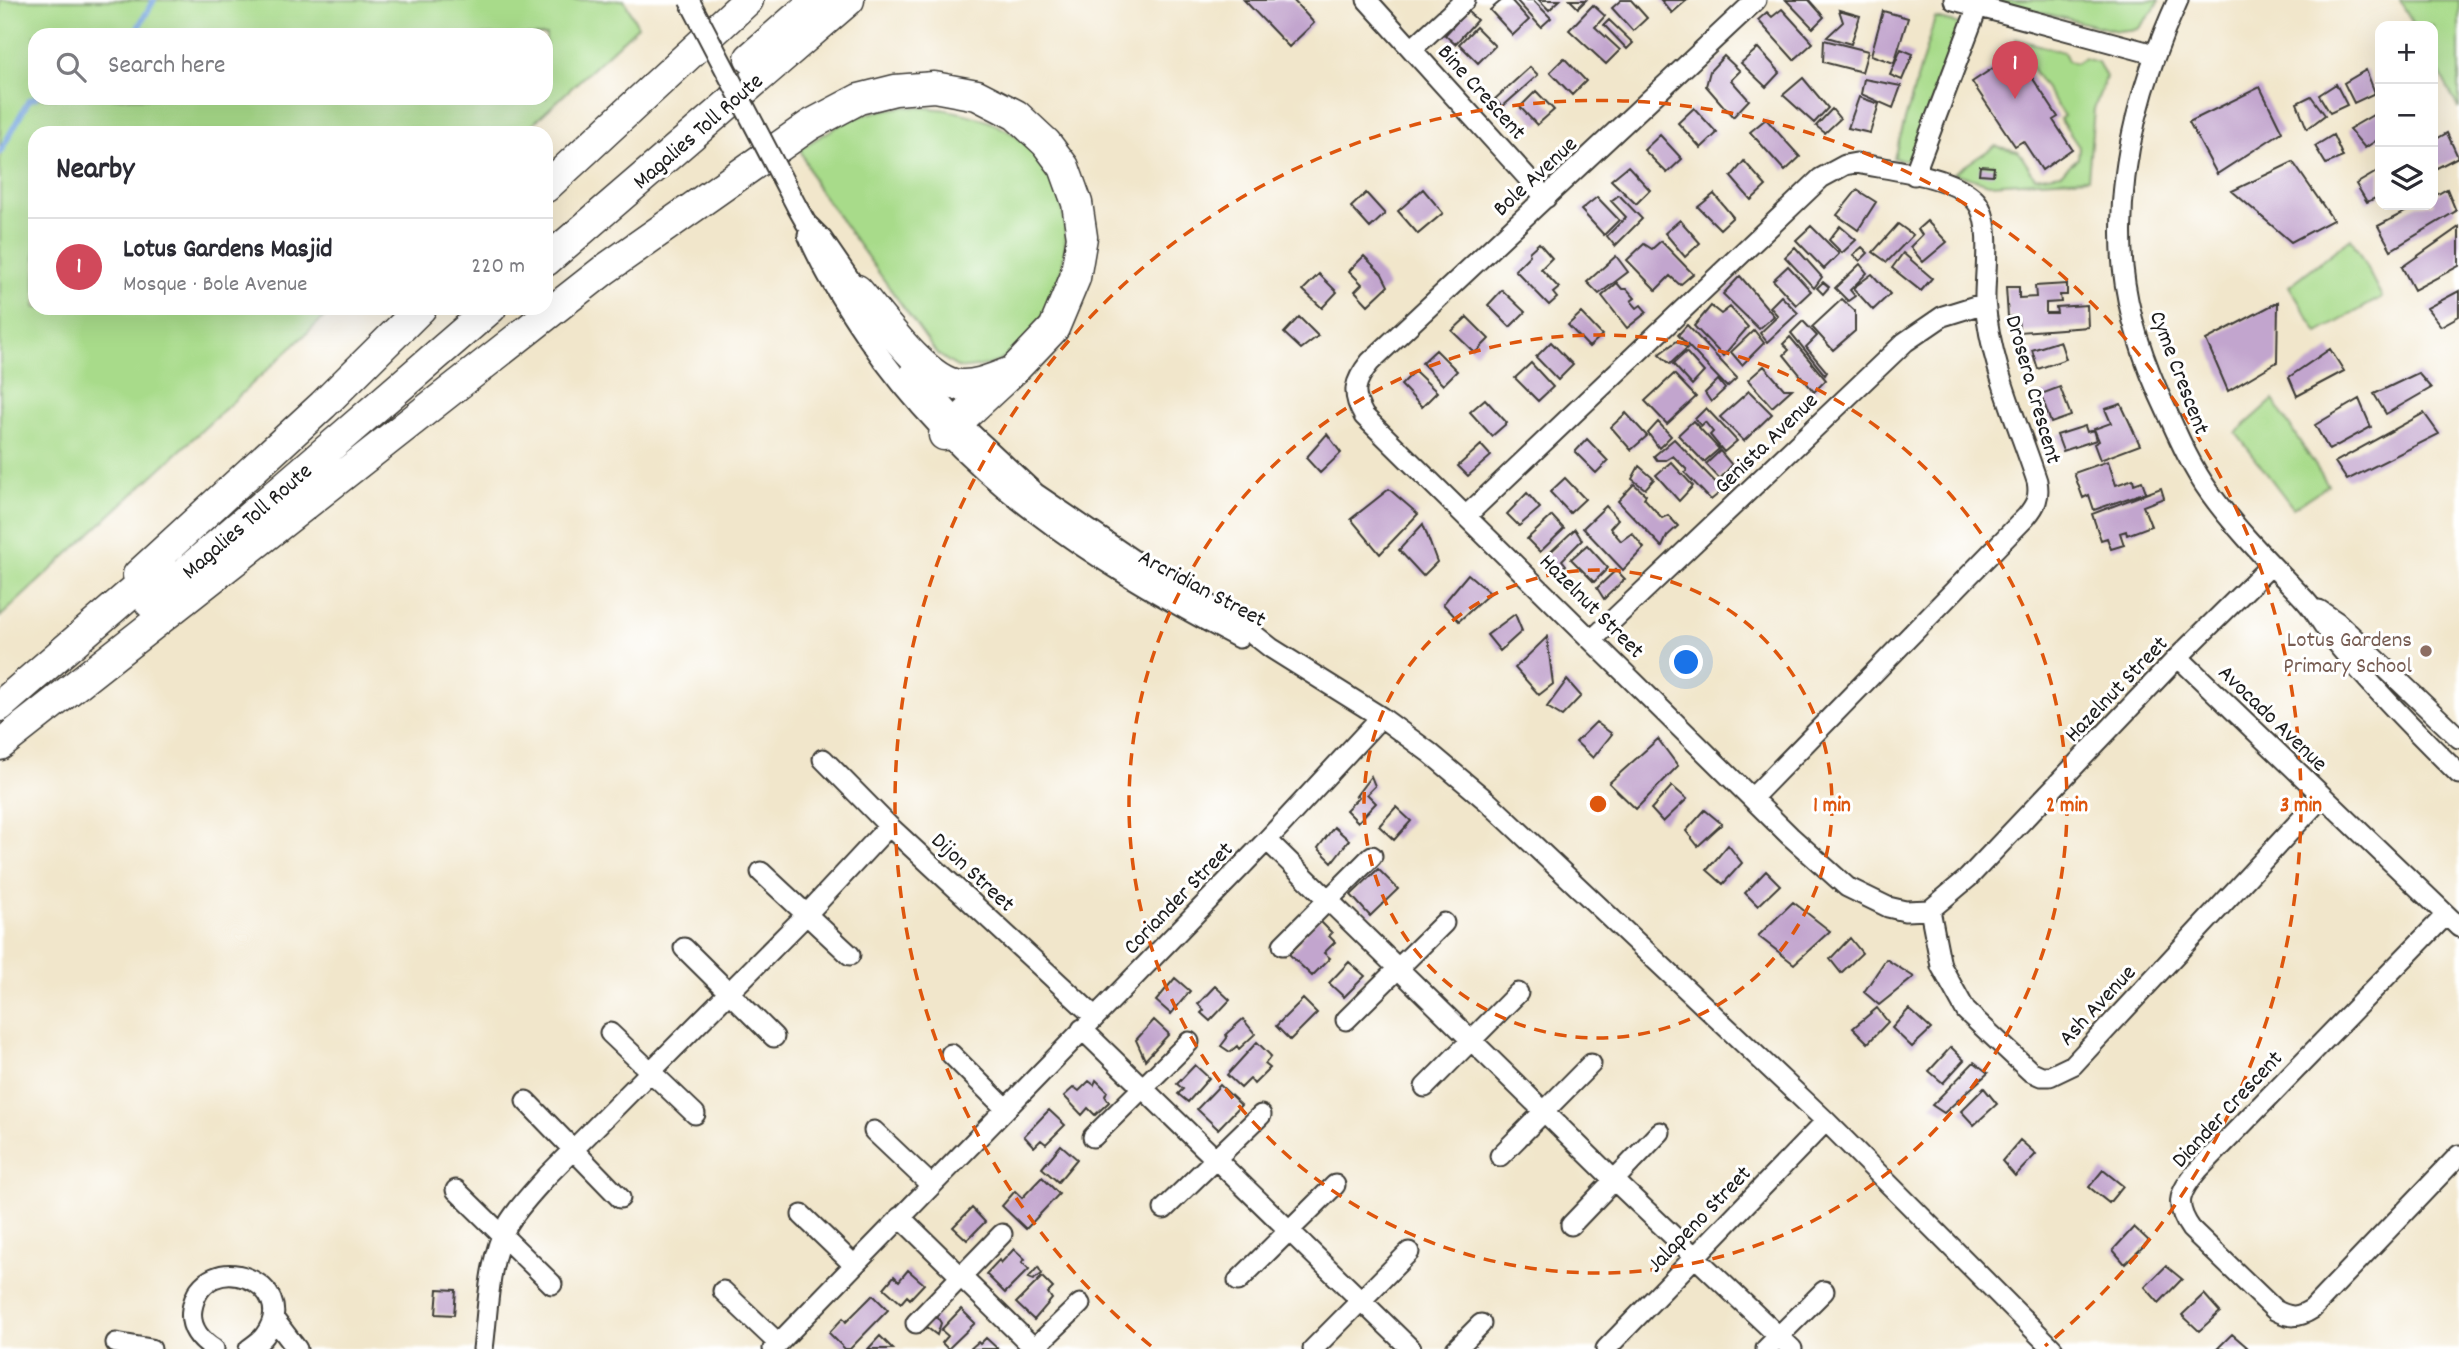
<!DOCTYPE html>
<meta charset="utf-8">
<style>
body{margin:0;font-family:Dekko,sans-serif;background:#f2f2f3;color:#2b2b33}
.controls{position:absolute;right:21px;top:21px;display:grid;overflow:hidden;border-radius:14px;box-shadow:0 7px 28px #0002}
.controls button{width:63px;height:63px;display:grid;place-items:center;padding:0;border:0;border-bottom:2px solid #e1e1e2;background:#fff;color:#2b2b33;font:35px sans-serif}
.you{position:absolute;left:1687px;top:663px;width:24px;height:24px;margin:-18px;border:5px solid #fff;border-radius:50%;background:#1a73e8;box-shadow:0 0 0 10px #1a73e833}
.badge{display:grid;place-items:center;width:46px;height:46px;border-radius:50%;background:#d1495b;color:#fff;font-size:23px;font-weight:700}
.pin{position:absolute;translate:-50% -58px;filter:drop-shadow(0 2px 4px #0008)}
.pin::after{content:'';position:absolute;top:37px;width:24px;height:21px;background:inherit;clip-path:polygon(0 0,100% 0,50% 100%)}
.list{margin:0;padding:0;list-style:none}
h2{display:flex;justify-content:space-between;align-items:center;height:91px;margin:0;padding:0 28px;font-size:30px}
h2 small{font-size:23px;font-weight:400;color:#7c7c81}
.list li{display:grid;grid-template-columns:46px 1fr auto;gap:21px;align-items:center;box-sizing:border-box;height:98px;padding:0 28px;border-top:2px solid #e1e1e2}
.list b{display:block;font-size:26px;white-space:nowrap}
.list p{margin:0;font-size:23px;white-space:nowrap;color:#7c7c81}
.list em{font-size:23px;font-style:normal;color:#7c7c81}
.icon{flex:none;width:38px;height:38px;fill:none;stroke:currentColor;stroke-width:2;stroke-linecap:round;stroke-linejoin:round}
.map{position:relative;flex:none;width:2459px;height:1349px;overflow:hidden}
.search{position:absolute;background:#fff;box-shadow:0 7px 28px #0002;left:28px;top:28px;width:525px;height:77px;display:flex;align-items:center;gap:18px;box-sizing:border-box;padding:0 24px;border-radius:21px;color:#7c7c81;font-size:26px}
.panel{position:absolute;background:#fff;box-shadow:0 7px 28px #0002;left:28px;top:126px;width:525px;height:189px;border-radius:21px}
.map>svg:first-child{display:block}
</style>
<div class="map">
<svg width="2459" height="1349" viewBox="0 0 2459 1349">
<rect width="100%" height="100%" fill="#fff"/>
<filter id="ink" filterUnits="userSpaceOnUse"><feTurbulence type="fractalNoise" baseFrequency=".0143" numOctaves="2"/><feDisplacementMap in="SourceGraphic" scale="14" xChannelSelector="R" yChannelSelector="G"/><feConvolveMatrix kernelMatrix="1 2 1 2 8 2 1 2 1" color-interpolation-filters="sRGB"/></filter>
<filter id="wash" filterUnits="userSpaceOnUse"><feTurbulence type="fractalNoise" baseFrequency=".00686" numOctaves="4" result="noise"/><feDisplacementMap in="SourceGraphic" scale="28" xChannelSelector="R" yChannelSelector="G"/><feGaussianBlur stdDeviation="1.57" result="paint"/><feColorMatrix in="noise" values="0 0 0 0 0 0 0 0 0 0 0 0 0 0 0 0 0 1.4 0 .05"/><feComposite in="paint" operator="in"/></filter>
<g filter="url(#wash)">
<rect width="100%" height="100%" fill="#f1e6cb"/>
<path fill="#a8db8a" stroke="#627c53" stroke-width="2" fill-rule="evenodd" d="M0 0H624L638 26 523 133H35V308H334L0 617ZM35 35H546V98H35Z
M1990 0H2159L2154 10 2138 29 2117 31Z
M2400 0H2459V109L2433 60V26H2414Z
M1935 18 1960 24 1911 161 1894 158Z
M2016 39 2064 52 2068 61 2076 63 2084 58 2098 62 2106 77 2094 109 2088 178 1989 184 1954 173 1995 146 2018 151 2035 177 2061 173 2078 158 2079 147 2060 119 2064 116 2016 44Z
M903 107C952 106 1006 119 1040 157 1047 165 1051 176 1055 185 1076 237 1064 299 1026 339 1013 353 1001 364 981 366 975 367 966 369 960 368 953 366 944 358 937 354L815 184 800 149C838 125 857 112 903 107Z
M2351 238 2382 297 2318 333 2289 286Z
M2273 400 2328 485 2293 508 2236 433Z"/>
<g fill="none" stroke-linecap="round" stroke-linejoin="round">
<path stroke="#75a5df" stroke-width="6" d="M134 35 154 0
M0 152 29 100 35 98"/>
</g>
<g id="blocks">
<path fill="#c2a5ce" d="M1244 0H1293L1314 23 1289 47Z
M1502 0H1511L1529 20 1513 35 1490 10Z
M1516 0H1533L1551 18 1541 27Z
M1539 0H1560L1549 10Z
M1570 0H1586L1578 8Z
M1621 0H1631L1647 18 1633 31 1612 8Z
M1661 0H1687L1672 13Z
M1786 0H1809L1824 17 1813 28Z
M1593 5 1605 16 1595 27 1620 50 1606 64 1569 30Z
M1782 9 1813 43 1794 60 1758 20 1767 12 1772 17Z
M1839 10 1860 16 1851 44 1827 37 1843 22Z
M1467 11 1477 20 1455 44 1445 35Z
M1883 11 1908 18 1894 63 1871 55Z
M1609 20 1633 43 1627 49 1604 25Z
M1476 27 1495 46 1478 63 1459 44Z
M1824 40 1868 51 1862 72 1823 62Z
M1758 48 1780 72 1766 87 1741 63Z
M1901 49 1913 54 1902 80 1890 75Z
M2016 53 2058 117 2053 120 2072 149 2042 170 2023 141 2015 146 1972 82Z
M1724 56 1740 71 1731 80 1749 100 1733 117 1706 86 1710 71Z
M1564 58 1586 81 1572 95 1550 72Z
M1530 67 1538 75 1502 107 1495 99Z
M2366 70 2375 93 2354 103 2344 83Z
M1803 78 1828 108 1814 123 1783 95Z
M1864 79 1901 86 1893 108 1861 94Z
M2336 84 2347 105 2330 113 2319 95Z
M2260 87 2282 132 2217 174 2189 122Z
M1536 91 1554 110 1537 125 1520 107Z
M2311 96 2325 115 2307 129 2297 103Z
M1859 97 1879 104 1870 133 1848 128Z
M1694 108 1717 133 1701 148 1678 123Z
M1832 109 1840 119 1825 133 1816 126Z
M2380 111V138L2365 148 2349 129Z
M1766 119 1800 157 1785 171 1750 132Z
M2447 133 2458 157 2433 170V141Z
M1660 135 1682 159 1667 173 1644 150Z
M2333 135 2343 157 2326 164 2315 146Z
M1744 161 1766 186 1751 200 1731 177Z
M2293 162 2333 220 2291 242 2232 191Z
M1628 166 1650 190 1636 204 1611 180Z
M1980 166 1994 167 1993 175 1979 174Z
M2380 170V196L2367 202 2356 184Z
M1423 189 1443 213 1418 234 1398 211Z
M2447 189 2456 211 2391 250 2378 226 2418 205H2433V197Z
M1857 190 1876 202 1858 230 1837 215Z
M1366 193 1385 214 1370 228 1351 207Z
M1714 194 1733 217 1720 229 1698 207Z
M1619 195 1642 219 1615 246 1607 236 1626 217 1611 201Z
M1597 197 1619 220 1604 235 1581 210Z
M1680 220 1700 243 1685 257 1665 233Z
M1927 221 1947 242 1923 262 1910 247 1922 235 1918 229Z
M1898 224 1913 235 1887 262 1873 252Z
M1811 226 1839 254 1824 269 1796 240Z
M1840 226 1856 240 1842 253 1829 240Z
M2459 227V266L2414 290 2402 267Z
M1661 241 1693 274 1680 285 1670 276 1656 290 1627 260 1644 244 1652 249Z
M1539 243 1552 258 1541 269 1559 288 1553 293 1557 298 1549 305 1515 270 1530 255 1529 252Z
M1795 247 1822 277 1814 288 1785 257Z
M1862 247 1868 253 1860 261 1853 255Z
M1903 253 1932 278 1921 291 1892 268Z
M1364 256 1382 274 1388 286 1368 305 1355 291 1362 284 1349 271Z
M1616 256 1628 272 1599 294 1587 282Z
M1860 264 1867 273 1850 290 1855 296 1848 301 1835 288Z
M1788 266 1811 291 1796 305 1773 280Z
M1319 274 1337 292 1322 308 1303 290Z
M1872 274 1890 294 1873 310 1853 288Z
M1740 276 1774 316 1759 329 1723 294Z
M1823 282 1829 287 1823 294 1817 288Z
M1617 283 1622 289H1627L1635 298 1631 301 1637 308 1641 305 1647 312 1627 328 1602 296Z
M2067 284V295H2060L2061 302 2046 303V313H2057L2056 307 2087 305 2088 327 2019 332 2018 316 2008 317 2006 287H2019V298L2036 297 2035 286Z
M1502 290 1525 312 1510 327 1488 305Z
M2459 291V316L2441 326 2427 308Z
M1781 296 1798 313 1767 342 1760 333 1778 316 1770 307Z
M1842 299 1855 311V331L1833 350 1812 327Z
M2278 302 2277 362 2228 391 2206 340Z
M1711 306 1721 314 1730 307 1748 327 1723 356 1694 326Z
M1581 313 1602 335 1589 347 1568 325Z
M1299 317 1318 336 1301 349 1284 333Z
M1467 317 1489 339 1475 353 1452 331Z
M1803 321 1817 336 1806 347 1827 372 1825 375 1791 333Z
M1687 325 1737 378 1727 387 1678 335Z
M1754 330 1764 343 1742 365 1731 352Z
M1790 337 1826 380 1814 392 1784 355 1789 350 1783 344Z
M1677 341 1687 348 1670 364 1659 354Z
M2060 341 2066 359 2038 369 2032 350Z
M1551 342 1573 365 1558 380 1536 357Z
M2330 349 2344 371 2297 396 2289 377Z
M1436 350 1457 371 1443 385 1422 363Z
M1686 352 1704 372 1692 385 1673 364Z
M1531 363 1553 387 1538 401 1515 378Z
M1764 366 1784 389H1792L1772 407 1748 380Z
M1415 371 1437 392 1422 407 1401 385Z
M2418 373 2431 388 2386 414 2374 394Z
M1674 374 1696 397 1667 424 1645 401Z
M1718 380 1725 389 1711 402 1705 393Z
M2060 387 2071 416 2051 423 2041 394Z
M1749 391 1772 414 1744 441 1720 417Z
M1485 399 1507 423 1492 436 1470 412Z
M2359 399 2371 427 2329 450 2315 425Z
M2121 404 2140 445 2100 460 2094 444 2099 441 2094 429 2111 423 2105 409Z
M1706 408 1737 441 1724 452 1710 435 1713 432 1705 422 1701 426 1695 419Z
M1626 413 1647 436 1631 450 1611 427Z
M2424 413 2439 434 2347 480 2335 462Z
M1693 421 1719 449 1704 462 1678 435Z
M1658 422 1671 436 1659 448 1648 433Z
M2085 426 2087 432 2093 430 2096 440 2063 451 2057 435Z
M1327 434 1341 453 1320 473 1306 458Z
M1587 439 1608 461 1596 473 1575 452Z
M1674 439 1723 490 1711 500 1685 473 1687 470 1673 456 1666 460H1657L1654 456Z
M1481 445 1491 456 1468 476 1458 466Z
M1720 451 1732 465 1720 479 1706 464Z
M2108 461 2116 485 2133 479 2134 484 2142 481 2146 492 2094 510 2089 495 2083 498 2074 473Z
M1671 462 1693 486 1679 501 1656 475Z
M1639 466 1654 479 1645 489 1632 479Z
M1565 478 1585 499 1570 513 1550 492Z
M1634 484 1646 495 1644 498 1662 518 1668 515 1678 526 1667 536 1662 547 1618 501Z
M2161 488 2164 498 2143 506 2151 526 2127 535 2126 531 2120 533 2124 545 2111 549 2107 538 2101 540 2092 514Z
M1389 489 1418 514 1380 554 1351 519Z
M1527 493 1540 508 1519 526 1507 514Z
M1606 506 1618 519 1610 528 1621 541 1632 533 1644 548 1623 570 1583 528Z
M1552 516 1564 529 1540 552 1527 539Z
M1423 524 1437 562 1423 576 1399 550Z
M1575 529 1582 540 1562 560 1566 565 1557 572 1543 559Z
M1587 545 1608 568 1594 582 1571 559Z
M1616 570 1625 579 1604 599 1597 588Z
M1468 574 1490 593 1459 621 1443 604Z
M1515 614 1522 631 1500 651 1487 635Z
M1547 637 1553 684 1539 695 1515 668Z
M1567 680 1581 696 1562 716 1547 707Z
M1596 722 1612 734 1593 758 1576 742Z
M1658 739 1678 766 1636 809 1609 783Z
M1371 776 1375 786 1367 794 1376 803 1358 822 1346 810 1359 797 1356 796Z
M1672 786 1687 799 1663 822 1651 809Z
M1396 807 1411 821 1394 840 1379 826Z
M1705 810 1722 824 1698 846 1686 831Z
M1334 827 1349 840 1332 862 1318 848Z
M1728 845 1742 863 1723 884 1707 870Z
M1378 869 1398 889 1370 916 1351 895Z
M1766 871 1780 885 1758 906 1745 893Z
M1793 902 1830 931 1794 964 1758 936Z
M1318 919 1332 933 1329 936 1335 942 1324 953 1330 958 1312 976 1289 954 1301 942 1299 939Z
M1850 938 1862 953 1841 973 1830 959Z
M1886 959 1914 977 1879 1005 1864 992Z
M1349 962 1365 976 1344 997 1329 983Z
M1175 978 1190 991 1171 1014 1156 1001Z
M1215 986 1230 1000 1210 1021 1201 1013 1204 1010 1198 1004Z
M1303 999 1317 1013 1290 1040 1276 1026Z
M1877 1008 1888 1022 1868 1043 1853 1028Z
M1909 1009 1931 1029 1912 1047 1892 1028Z
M1243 1019 1255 1034 1239 1049 1237 1046 1230 1052 1221 1046 1227 1038 1226 1034Z
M1154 1020 1169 1034 1145 1060 1136 1040Z
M1257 1042 1271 1056 1265 1064 1270 1068 1254 1084 1250 1079 1241 1088 1227 1075Z
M1951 1047 1964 1060 1943 1083 1929 1071Z
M1974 1062 1988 1073 1944 1113 1932 1105Z
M1195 1065 1209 1078 1188 1102 1178 1094 1183 1089 1177 1084Z
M1096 1080 1107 1091 1105 1096 1109 1102 1095 1115 1088 1108 1082 1115 1064 1096 1074 1087 1079 1091 1089 1081 1094 1085Z
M1220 1085 1241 1105 1218 1129 1197 1109Z
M1984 1088 1997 1104 1974 1125 1961 1111Z
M1049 1110 1065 1125 1046 1144 1041 1140 1034 1147 1024 1136Z
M2020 1140 2036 1154 2015 1176 2002 1161Z
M1061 1145 1077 1159 1058 1182 1042 1168Z
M2103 1170 2123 1186 2109 1203 2089 1187Z
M1042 1177 1059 1194 1026 1229 1002 1206 1015 1191 1022 1198Z
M972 1208 985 1222 967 1240 953 1227Z
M2134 1227 2149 1241 2125 1264 2113 1250Z
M1014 1249 1025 1259 1022 1262 1029 1269 1005 1293 986 1274 999 1260 1001 1263Z
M2166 1266 2182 1279 2159 1303 2145 1287Z
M1038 1267 1042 1274 1033 1280 1028 1278Z
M908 1270 924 1284 910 1299 907 1296 901 1303 884 1288 894 1276 899 1281Z
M1042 1277 1053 1288 1048 1293 1052 1299 1034 1320 1016 1303Z
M438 1289 456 1290 454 1315 436 1314Z
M2204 1294 2220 1312 2199 1331 2182 1315Z
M873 1295 888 1310 850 1349H845L829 1333 843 1318 846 1322Z
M961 1309 975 1323 948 1349 942 1343 948 1336 941 1330Z
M935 1313 941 1323 937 1335 925 1326Z
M2232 1334 2247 1347 2244 1349H2217Z
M880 1336 893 1349H868Z
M986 1338 998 1349H970L978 1342 980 1344Z"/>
</g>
</g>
<g filter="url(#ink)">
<use href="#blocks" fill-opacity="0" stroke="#3c3a36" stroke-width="2"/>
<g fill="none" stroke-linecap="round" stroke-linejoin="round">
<g stroke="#3c3a36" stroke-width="23">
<path id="minor" d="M1367 0 1546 198
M1756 0 1370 362C1354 382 1351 393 1364 416L1790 836 1847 887 1888 907 1905 911 1930 910 1968 878 2178 657 2270 566
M1954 0 2154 54
M2178 0C2140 83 2115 175 2123 267 2128 318 2146 368 2168 414 2180 441 2192 468 2210 493 2238 532 2272 565 2305 600 2317 613 2325 629 2336 643 2374 689 2416 732 2459 774
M1412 49 1465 0
M1914 175 1978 6
M797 207 806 223 822 239 864 300
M808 235C823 271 844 304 866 336 964 479 1089 559 1239 638
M911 368 959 422 1035 493 1139 564 1238 622 1271 648 1381 717 1430 753 1488 802 1826 1121 2053 1349
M1467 515 1821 178 1845 165 1856 163C1890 170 1947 174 1973 198 1995 217 1984 274 1985 301 1990 364 2018 423 2037 481 2040 497 2036 505 2026 517L1752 798
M2319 610 2337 622 2459 738
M1593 639 1905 342 1943 316 1985 303
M2178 657 2459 927
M823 759 889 826 1094 1016
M1267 840 1614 1180 1792 1349
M761 872 850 955
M1930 910 1941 966 1966 1011 2030 1071 2041 1076H2050L2073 1065 2322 797
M2446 915 2198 1170C2180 1191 2173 1204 2191 1229L2275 1310C2290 1318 2298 1318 2312 1309L2459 1155
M1283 945 1372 856
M684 948 774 1037
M1346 1020 1444 923
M1082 1029 1411 1349
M610 1033 695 1114
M951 1054 1005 1108
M1425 1087 1518 993
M526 1101 620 1198
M874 1131 931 1185
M1093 1137 1189 1042
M1500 1156 1591 1064
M456 1190 552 1284
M1164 1209 1261 1115
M802 1215 854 1265
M900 1217 1035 1349
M1571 1225 1660 1132
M1238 1281 1335 1185
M723 1291 778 1343
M274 1319 297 1349
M916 1323 1002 1234
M116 1343 151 1349
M214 1349C200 1340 189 1327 192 1309 204 1243 303 1284 265 1335 261 1341 254 1345 249 1349
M483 1349C488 1313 488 1258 507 1226 517 1208 534 1191 548 1175L805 916 889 826
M773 1349 1267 840 1381 717
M1033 1349 1080 1304
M1313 1349 1409 1252
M1456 1349 1481 1324
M1606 1349 1826 1121
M1766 1349 1824 1291"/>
</g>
<g stroke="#3c3a36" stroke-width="33">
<path id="highway" d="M750 58 816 0
M546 187 748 0
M546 261 849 0
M857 290C880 316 926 383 960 385 977 386 992 379 1008 373
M138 575 323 405 421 308
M150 603 491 308
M0 706 161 567
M0 745 604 270 810 125 859 99 895 90 934 87 977 95 1016 115 1046 143 1064 167 1077 203 1082 237 1075 278 1054 328 1014 370 944 435"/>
</g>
<use href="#minor" stroke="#fff" stroke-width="19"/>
<use href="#highway" stroke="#fff" stroke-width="30"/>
<g stroke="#3c3a36" stroke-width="23" stroke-linecap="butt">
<path id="minor-bridge" d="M689 0 797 207"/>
</g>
<use href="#minor-bridge" stroke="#fff" stroke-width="19"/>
</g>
</g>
<g fill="none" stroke="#de560d" stroke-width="3.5" stroke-dasharray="12 9">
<circle cx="1598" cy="804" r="234"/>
<circle cx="1598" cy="804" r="469"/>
<path d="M1151 1346A703 703 0 1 1 2045 1346"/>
</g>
<circle fill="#8d6e63" stroke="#fff" stroke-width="2.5" cx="2426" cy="651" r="7"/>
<g text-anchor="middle" stroke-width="6" stroke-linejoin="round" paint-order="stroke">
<g font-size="23" fill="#1c1c1c" stroke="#fff">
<text transform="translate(1483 91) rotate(48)" y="8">Bine Crescent</text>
<text transform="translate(697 130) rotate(-41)" y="8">Magalies Toll Route</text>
<text transform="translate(1534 175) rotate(-43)" y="8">Bole Avenue</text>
<text transform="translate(2181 372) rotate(69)" y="8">Cyme Crescent</text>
<text transform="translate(2035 389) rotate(74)" y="8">Drosera Crescent</text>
<text transform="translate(1765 442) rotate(-44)" y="8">Genista Avenue</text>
<text transform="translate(246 520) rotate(-41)" y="8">Magalies Toll Route</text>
<text transform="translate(1203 587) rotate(28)" y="8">Arcridian Street</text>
<text transform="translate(1593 605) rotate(45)" y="8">Hazelnut Street</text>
<text transform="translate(2115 688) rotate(-46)" y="8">Hazelnut Street</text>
<text transform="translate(2274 717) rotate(44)" y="8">Avocado Avenue</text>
<text transform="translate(974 871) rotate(43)" y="8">Dijon Street</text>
<text transform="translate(1177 897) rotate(-46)" y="8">Coriander Street</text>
<text transform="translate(2096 1004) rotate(-47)" y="8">Ash Avenue</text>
<text transform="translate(2226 1108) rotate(-47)" y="8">Diander Crescent</text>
<text transform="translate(1698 1218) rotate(-46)" y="8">Jalapeno Street</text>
</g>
<g font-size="23" fill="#785e54" stroke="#fff" text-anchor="end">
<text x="2412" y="646">Lotus Gardens<tspan x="2412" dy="26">Primary School</tspan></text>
</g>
</g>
<circle cx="1598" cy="804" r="10" fill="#de560d" stroke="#fff" stroke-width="3.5"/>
<g font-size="21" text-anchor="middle" font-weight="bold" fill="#de560d" stroke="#fff" stroke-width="6" stroke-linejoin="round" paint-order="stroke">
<text x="1832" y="811">1 min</text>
<text x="2067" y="811">2 min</text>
<text x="2301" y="811">3 min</text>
</g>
</svg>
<div class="controls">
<button>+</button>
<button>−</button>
<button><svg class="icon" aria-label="layers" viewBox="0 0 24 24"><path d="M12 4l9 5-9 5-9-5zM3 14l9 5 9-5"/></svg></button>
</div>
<div class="you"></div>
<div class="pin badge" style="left:2015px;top:99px">1</div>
<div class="search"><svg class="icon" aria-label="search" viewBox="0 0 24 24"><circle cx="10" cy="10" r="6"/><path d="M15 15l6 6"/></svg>Search here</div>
<section class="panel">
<h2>Nearby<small></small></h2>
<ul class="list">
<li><span class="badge">1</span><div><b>Lotus Gardens Masjid</b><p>Mosque · Bole Avenue</p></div><em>220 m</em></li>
</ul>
</section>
</div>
